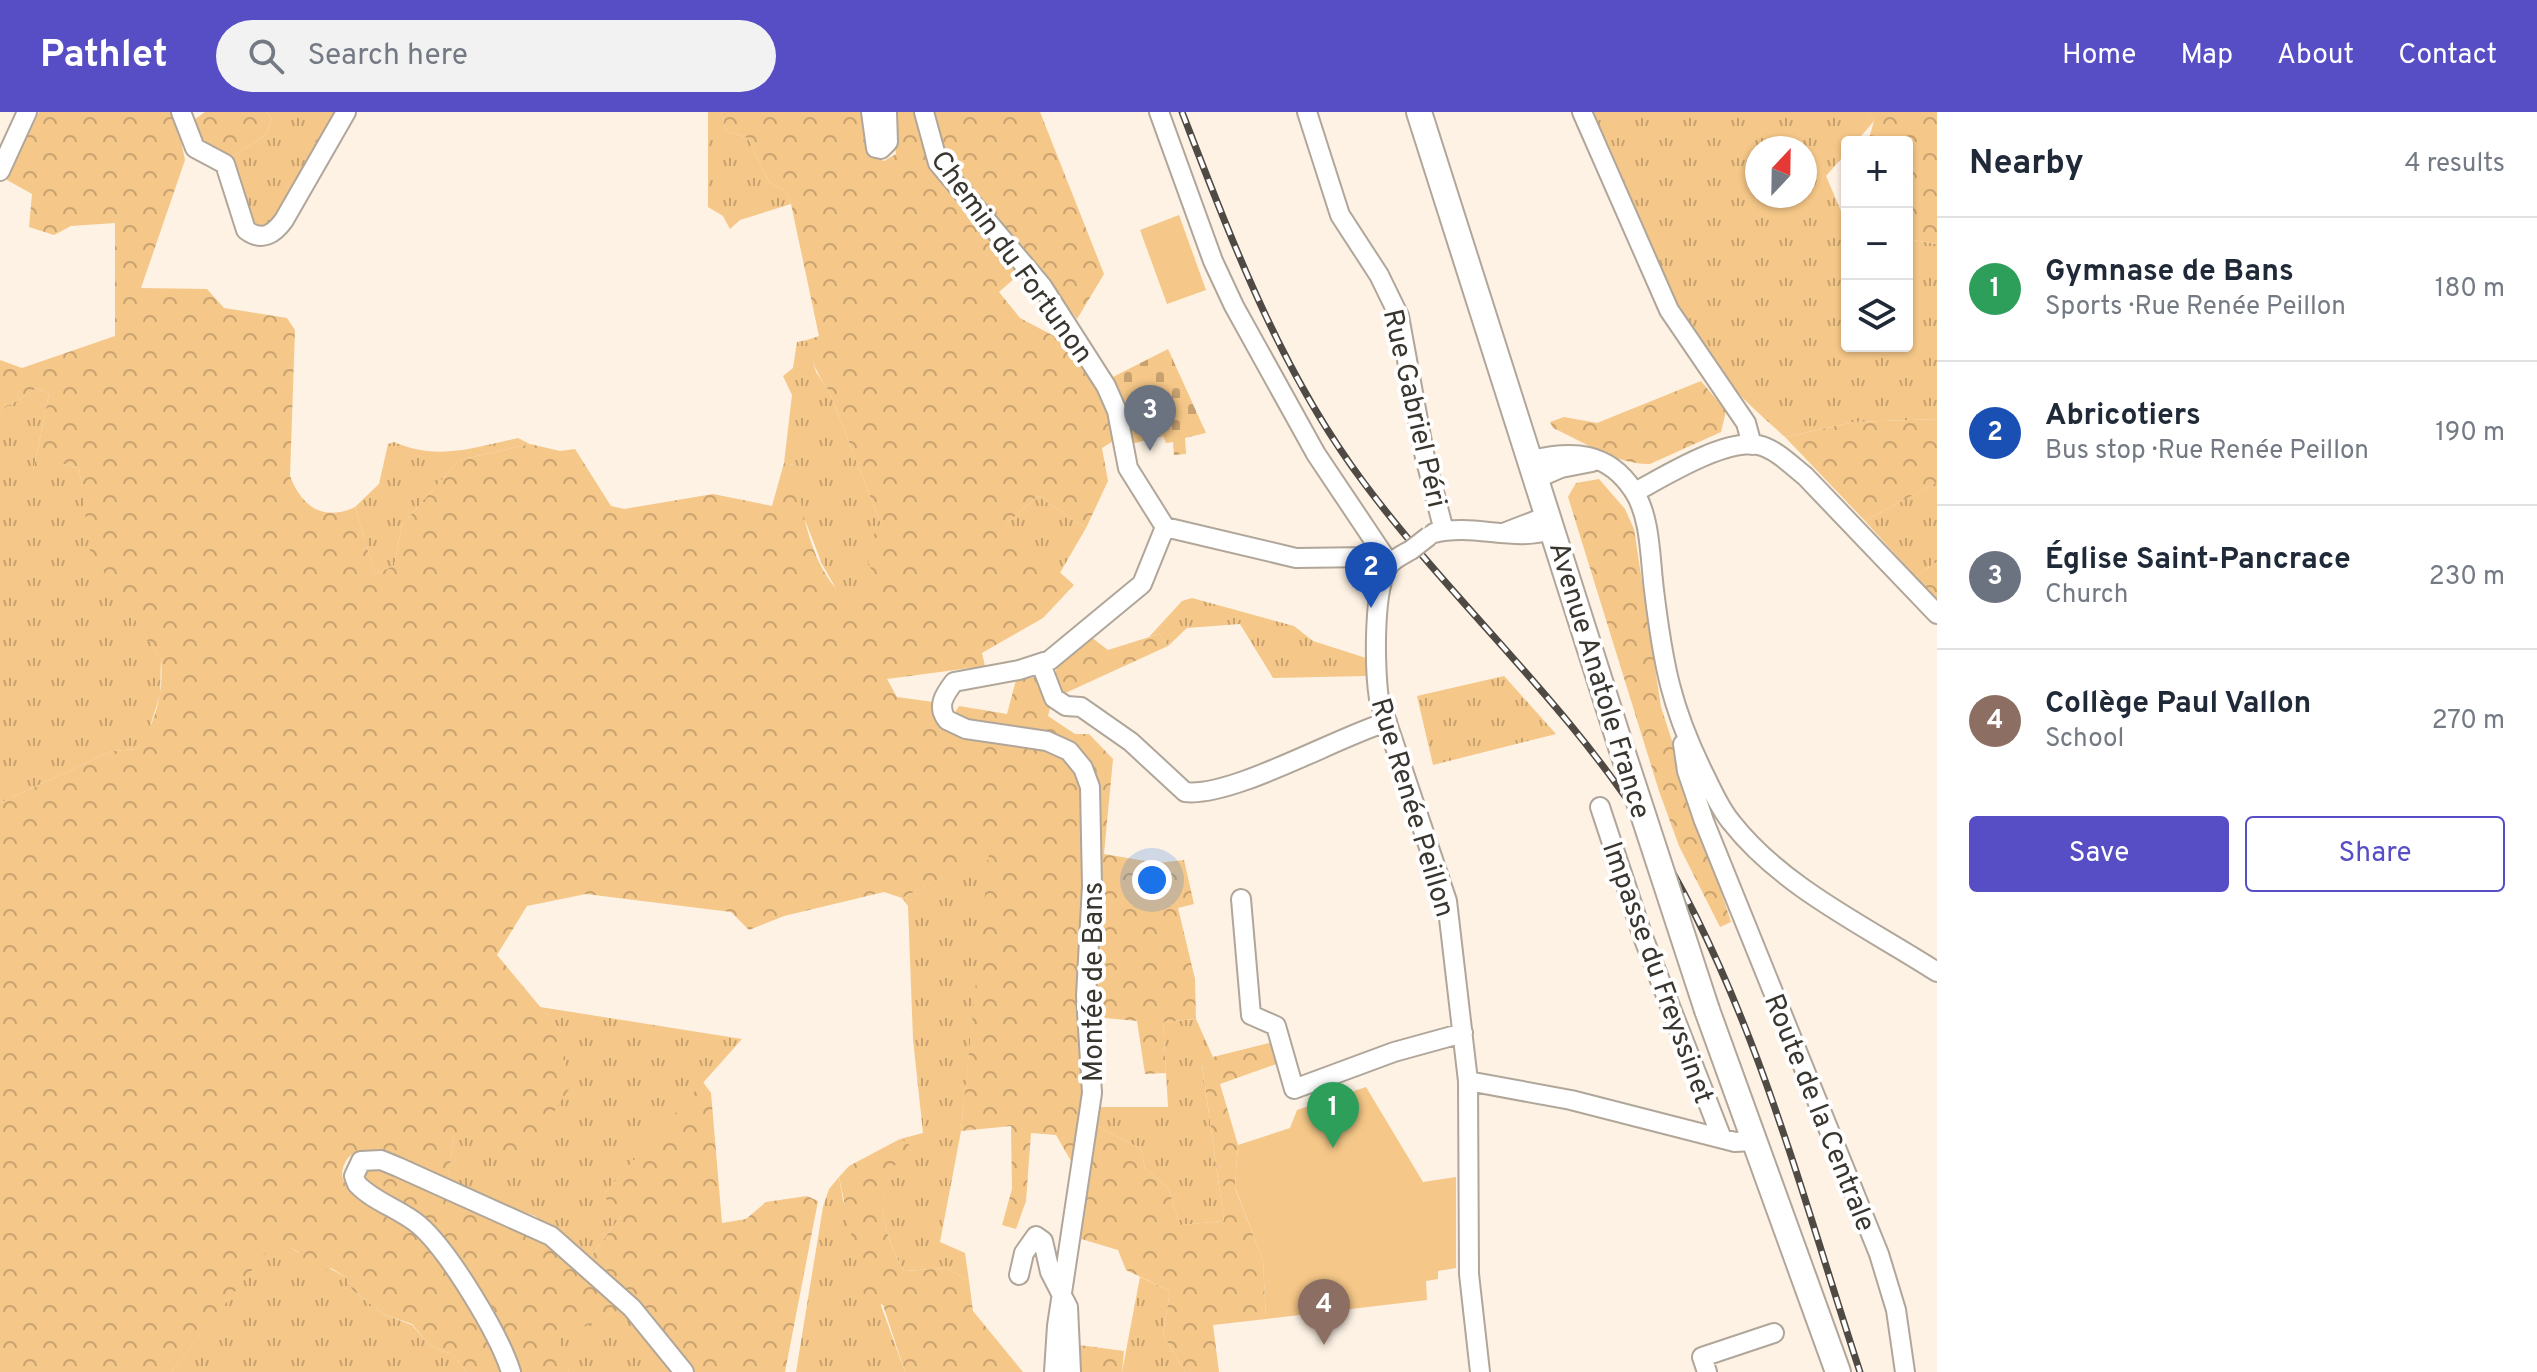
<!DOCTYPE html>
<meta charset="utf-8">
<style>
body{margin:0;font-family:Overpass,sans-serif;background:#f2f2f3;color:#1f2937}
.controls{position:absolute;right:24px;top:24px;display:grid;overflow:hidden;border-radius:8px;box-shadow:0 2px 6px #0004}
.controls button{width:72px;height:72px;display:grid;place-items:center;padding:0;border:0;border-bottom:2px solid #e0e1e3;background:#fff;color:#1f2937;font:40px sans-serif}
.compass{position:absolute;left:1745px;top:24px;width:72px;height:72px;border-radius:50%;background:#fff;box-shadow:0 2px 6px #0004;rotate:22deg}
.you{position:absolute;left:1152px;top:768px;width:28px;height:28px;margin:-20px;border:6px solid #fff;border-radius:50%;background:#1a73e8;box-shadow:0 0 0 12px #1a73e833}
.badge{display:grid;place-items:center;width:52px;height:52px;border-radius:50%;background:#574dc5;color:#fff;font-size:26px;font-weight:700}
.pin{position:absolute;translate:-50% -66px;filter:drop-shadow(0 2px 4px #0008)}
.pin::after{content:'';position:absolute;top:42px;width:28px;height:24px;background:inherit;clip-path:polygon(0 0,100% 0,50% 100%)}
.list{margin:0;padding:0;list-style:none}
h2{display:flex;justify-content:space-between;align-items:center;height:104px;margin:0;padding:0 32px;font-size:34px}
h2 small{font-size:26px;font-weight:400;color:#747a83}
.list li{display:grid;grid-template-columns:52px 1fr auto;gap:24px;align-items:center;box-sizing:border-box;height:144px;padding:0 32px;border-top:2px solid #e0e1e3}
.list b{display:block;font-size:30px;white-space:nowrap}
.list p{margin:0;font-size:26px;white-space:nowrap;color:#747a83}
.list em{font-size:26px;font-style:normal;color:#747a83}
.actions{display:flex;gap:16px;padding:24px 32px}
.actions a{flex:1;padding:18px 0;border:2px solid #574dc5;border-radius:8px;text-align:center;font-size:28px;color:#574dc5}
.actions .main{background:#574dc5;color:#fff}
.icon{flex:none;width:44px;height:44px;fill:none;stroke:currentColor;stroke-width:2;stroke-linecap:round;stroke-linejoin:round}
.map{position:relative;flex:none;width:1937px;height:1260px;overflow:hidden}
header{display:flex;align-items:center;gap:48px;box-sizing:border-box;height:112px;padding:0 40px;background:#574dc5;color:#fff}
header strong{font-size:38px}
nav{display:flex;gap:44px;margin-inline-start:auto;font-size:28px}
.search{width:560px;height:72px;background:#f2f2f3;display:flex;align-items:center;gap:20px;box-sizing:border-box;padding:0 28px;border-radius:44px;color:#747a83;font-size:30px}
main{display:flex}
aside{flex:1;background:#fff}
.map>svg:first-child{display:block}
</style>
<header>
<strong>Pathlet</strong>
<div class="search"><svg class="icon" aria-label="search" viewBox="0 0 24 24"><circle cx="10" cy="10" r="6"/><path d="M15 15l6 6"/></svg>Search here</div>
<nav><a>Home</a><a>Map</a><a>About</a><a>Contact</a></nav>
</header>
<main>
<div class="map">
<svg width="1937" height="1260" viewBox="0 0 1937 1260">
<defs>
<pattern id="grass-tufts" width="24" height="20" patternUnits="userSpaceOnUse" patternTransform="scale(2)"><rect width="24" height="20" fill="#f5c788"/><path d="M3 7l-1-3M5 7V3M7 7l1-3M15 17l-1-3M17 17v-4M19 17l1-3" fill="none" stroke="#c7a270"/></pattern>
<pattern id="forest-crowns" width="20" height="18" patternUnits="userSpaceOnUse" patternTransform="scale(2)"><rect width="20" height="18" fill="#f5c788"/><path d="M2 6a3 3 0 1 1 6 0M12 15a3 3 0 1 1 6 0" fill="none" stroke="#c7a270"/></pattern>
<pattern id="cemetery-stones" width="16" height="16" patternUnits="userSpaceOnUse" patternTransform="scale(2)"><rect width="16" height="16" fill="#f5c788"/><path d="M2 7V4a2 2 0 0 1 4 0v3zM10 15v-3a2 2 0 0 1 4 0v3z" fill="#c7a270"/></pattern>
</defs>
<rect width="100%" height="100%" fill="#fdf2e4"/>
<path fill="url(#grass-tufts)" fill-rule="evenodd" d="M266 0H338L275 109 267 115 254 114 236 56 228 47 266 23 272 6Z
M708 0H721L726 19 748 26 769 70 785 79 791 92 740 108 730 117 723 104 708 95Z
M1593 0H1869L1874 9 1856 30H1847V40L1826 64 1847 113V234H1907V127L1937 132V307L1854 310 1785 325C1747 291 1707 255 1683 210 1649 143 1623 69 1593 0ZM1757 36H1805V84H1757Z
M807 228 816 260 829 279 881 412H1006L1038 384 1086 416 1039 497 873 542 822 452 798 390V354L784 351 792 283 783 264 793 256 797 230Z
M37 276 49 282 33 359 64 352 79 356 91 439 161 547 160 583 147 624 137 637 112 639 0 691V299Z
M518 326 530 332 459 348 402 413 394 454 375 462 355 395 379 372 388 332 394 330C438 349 473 336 518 326Z
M1937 370V450L1915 464 1865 409Z
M1192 486 1294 514 1313 529 1366 546V564L1273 566 1240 512 1187 516 1168 534 1159 522 1149 525 1182 489Z
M1504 564 1556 622 1433 653 1417 584Z
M990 741 961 1019 940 1130 965 1141 969 1169 947 1156 904 1159C880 1116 869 1069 912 1035L900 1027 923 1021 913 927 908 794 902 786Z
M540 895 742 927 604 1082 621 1104 590 1146 535 1104 448 1072 454 1020 562 921Z
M1196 907 1213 945 1202 953 1224 1109 1180 1113 1168 1076 1145 1056 1141 1037 1097 1014 1100 995H1168L1163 910Z
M839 1065 843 1088 905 1260H796L823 1095 829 1077Z
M275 1128 346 1165 352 1178 385 1203 412 1213 429 1233 453 1243 467 1260H171Z
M1140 1165 1170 1179 1163 1222 1185 1260H1122Z
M623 1196 675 1260H569L556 1228Z"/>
<path fill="url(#forest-crowns)" d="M39 0H175L185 48 141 176 207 177 224 196 287 206 295 218 290 364C302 395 323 410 355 395L375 462 394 454 402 413 459 348 530 332 560 339 575 337 611 394 624 397 713 382 772 394 784 351 798 354C798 390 810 445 834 474 840 481 854 483 863 487L877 470 863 439 881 412 829 279C817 262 811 248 807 228L819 224 791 92 785 79 769 70 748 26 726 19 721 0H865L870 44 884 49 896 42 892 0H919L924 33 1025 157 999 180 1020 206 1069 232 1109 294 1115 328 1102 336 1108 369 1086 416 1038 384 1006 412 1074 473 1043 506 982 541 985 554 887 567 897 585 933 590 935 598 1039 632 1071 650 1088 686 1085 983 1071 1049 1056 1023 1031 1021 1026 1089 1016 1117 1002 1113 1012 1077 1011 1014 961 1019 989 742 902 786 884 780 784 804 749 818 731 800 586 782 527 794 497 843 562 921 569 977 524 1045 454 1021 448 1072C427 1062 359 1019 345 1051 342 1057 341 1063 344 1069 353 1092 388 1091 405 1107 449 1150 479 1203 503 1260H467L453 1243 429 1233 412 1212 385 1203 352 1178 346 1165 331 1156 313 1165 296 1152 299 1140 275 1129 171 1260H0V691L112 639 137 637C156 612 164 579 161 547L90 439 79 356 64 352 51 365 33 359 49 282 37 276 0 299V248L22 256 115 224V111L71 114 54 123 29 115 32 82 7 68Z
M205 0H266L272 6 266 23 228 47 195 29 187 13Z
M930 0H1040L1104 162 1077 207 1033 150 947 53Z
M1869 0H1937V132L1907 127V30H1868L1874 9Z
M1701 269 1726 299 1721 320 1650 352C1618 353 1582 329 1553 316L1550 310 1564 305 1597 311Z
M1937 307V370L1865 409 1785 325 1854 310Z
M1599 367 1625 397 1634 417 1661 595 1731 810 1720 815 1679 734 1659 679 1568 385 1576 371Z
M1937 450V486L1915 464Z
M1159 522 1168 534 1061 583C1047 547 1064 546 1091 525L1108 538Z
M1038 565 1051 592 1048 604 1075 622H1089L1113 647 1104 742 1157 751 1184 748 1194 792 1178 796 1195 867 1196 907 1163 910 1166 961 1145 962 1137 909 1094 905 1093 861 1101 751 1097 670 1092 655 1083 641 1070 630 984 616 954 602 959 594 1007 602 1016 568Z
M1273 930 1279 951 1220 972 1238 1033 1235 1076 1263 1149 1266 1207 1213 1213 1219 1260H1185L1163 1222 1170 1179 1126 1158 1118 1138 1078 1126 1097 1014 1141 1037 1145 1056 1168 1076 1180 1113 1224 1109 1202 952 1213 945Z
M703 970 711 981 722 1111 746 1107 766 1090 807 1084 818 1089 785 1260H694L626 1177 590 1146 621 1104 603 1083Z
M900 1027 913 1035C869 1068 880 1117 904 1159L947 1156 969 1169 973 1199 1023 1260H905L883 1193 865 1188 839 1065 849 1054Z
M369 1055H380L553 1131 623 1196 557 1228 569 1260H516L469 1170 361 1066Z
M1079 1233 1124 1239 1122 1260H1079Z"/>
<path fill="url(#cemetery-stones)" d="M1168 237 1206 321 1185 326 1186 342 1174 343 1173 330 1166 331 1163 324 1127 333 1109 267Z"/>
<path fill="#f5c788" d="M1179 103 1206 178 1167 192 1140 118Z
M1366 975 1423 1070 1456 1065V1156L1438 1159V1167L1426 1169 1427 1188 1266 1207 1263 1149 1235 1075 1238 1033 1290 1016 1297 998Z"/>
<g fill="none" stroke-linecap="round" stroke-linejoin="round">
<g stroke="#b0a699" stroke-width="22">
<path id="minor" d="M181 0 195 36 225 52 246 118C262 130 274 122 284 108L346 0
M871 0 876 36 881 37 888 30 887 0
M924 0 938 51 1042 174 1106 274 1117 299 1128 356 1165 415
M1159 0 1213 149 1234 194 1316 342 1387 448
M1307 0 1340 103 1379 163 1399 204 1424 341 1444 419
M1582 0 1669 198 1746 311 1752 333
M0 59 27 0
M1532 348C1573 338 1608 340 1633 378 1651 404 1650 448 1654 478 1663 552 1671 596 1705 664 1713 680 1720 697 1732 711 1783 776 1869 816 1937 860
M1538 366 1561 356 1592 350
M1635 380C1665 364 1724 327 1758 333 1776 337 1791 353 1805 364L1937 502
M1506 420 1550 403
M1434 421C1474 411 1516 431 1553 417
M1411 438C1404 442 1395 446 1390 452 1372 471 1375 561 1379 587L1447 789 1468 969 1469 1162 1480 1260
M1041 552 1054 586 1066 594 1081 595 1131 630 1185 680C1231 686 1337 625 1387 610
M1683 632 1687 659 1704 709 1879 1142 1896 1198 1905 1260
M1600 695 1643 825 1721 1024
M1241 787 1251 903 1276 914 1294 977 1394 940 1463 921
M1468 969 1571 988 1735 1030 1753 1029
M1019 1163 1024 1141 1036 1124 1043 1129 1050 1160 1068 1195 1071 1260
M511 1260C499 1222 449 1139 419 1113 400 1097 374 1090 357 1072L354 1064 361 1049 381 1048 398 1055 551 1124 632 1196 684 1260
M1054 1260 1057 1214 1092 981 1086 884 1092 774 1090 675 1083 656 1069 639 1047 629 966 617 947 608C936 594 945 582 954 570L1019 558 1050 548 1142 472 1165 415 1296 446 1370 445 1382 441
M1707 1260 1702 1245 1774 1221"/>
</g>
<g stroke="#b0a699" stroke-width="28">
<path id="major" d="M1419 0 1621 635
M1707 898 1838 1260"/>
</g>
<use href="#minor" stroke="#fff" stroke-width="18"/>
<use href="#major" stroke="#fff" stroke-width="24"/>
<g stroke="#4f4a44" stroke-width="7">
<path id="rail" d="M1182 0C1232 129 1280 259 1364 371 1452 489 1565 589 1645 714 1750 879 1799 1075 1860 1260"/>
</g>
<use href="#rail" stroke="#fff" stroke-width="4" stroke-dasharray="12" stroke-linecap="butt"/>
<g stroke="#b0a699" stroke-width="22" stroke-linecap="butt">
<path id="minor-bridge" d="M1411 438 1429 424"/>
</g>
<g stroke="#b0a699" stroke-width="28" stroke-linecap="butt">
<path id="major-bridge" d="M1621 635 1707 898"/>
</g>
<use href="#minor-bridge" stroke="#fff" stroke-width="18"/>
<use href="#major-bridge" stroke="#fff" stroke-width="24"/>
</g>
<g text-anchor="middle" stroke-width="8" stroke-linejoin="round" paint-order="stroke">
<g font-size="28" fill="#39352f" stroke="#fff">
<text transform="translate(1013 144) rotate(54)" y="10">Chemin du Fortunon</text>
<text transform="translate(1416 296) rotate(77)" y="10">Rue Gabriel Péri</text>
<text transform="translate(1601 568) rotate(73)" y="10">Avenue Anatole France</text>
<text transform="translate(1414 695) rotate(73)" y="10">Rue Renée Peillon</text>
<text transform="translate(1659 860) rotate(70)" y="10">Impasse du Freyssinet</text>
<text transform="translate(1092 870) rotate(-90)" y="10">Montée de Bans</text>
<text transform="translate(1821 1000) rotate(68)" y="10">Route de la Centrale</text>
</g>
</g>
</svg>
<div class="controls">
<button>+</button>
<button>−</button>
<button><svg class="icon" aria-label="layers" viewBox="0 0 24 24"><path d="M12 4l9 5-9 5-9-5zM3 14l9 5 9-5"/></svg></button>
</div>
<svg class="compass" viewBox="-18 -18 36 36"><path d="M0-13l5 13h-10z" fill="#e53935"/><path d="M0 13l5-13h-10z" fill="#747a83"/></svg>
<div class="you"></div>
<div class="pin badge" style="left:1333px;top:1036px;background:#2e9e5b">1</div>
<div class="pin badge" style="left:1371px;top:496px;background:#1a4fb4">2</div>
<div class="pin badge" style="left:1150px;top:339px;background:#6b7280">3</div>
<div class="pin badge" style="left:1324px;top:1233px;background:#8d6e63">4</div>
</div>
<aside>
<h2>Nearby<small>4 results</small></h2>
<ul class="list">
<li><span class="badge" style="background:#2e9e5b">1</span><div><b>Gymnase de Bans</b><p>Sports · Rue Renée Peillon</p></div><em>180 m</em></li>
<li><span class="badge" style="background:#1a4fb4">2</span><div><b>Abricotiers</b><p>Bus stop · Rue Renée Peillon</p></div><em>190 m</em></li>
<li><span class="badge" style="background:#6b7280">3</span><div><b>Église Saint-Pancrace</b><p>Church</p></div><em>230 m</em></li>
<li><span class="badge" style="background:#8d6e63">4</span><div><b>Collège Paul Vallon</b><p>School</p></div><em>270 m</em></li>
</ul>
<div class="actions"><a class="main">Save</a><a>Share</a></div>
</aside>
</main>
